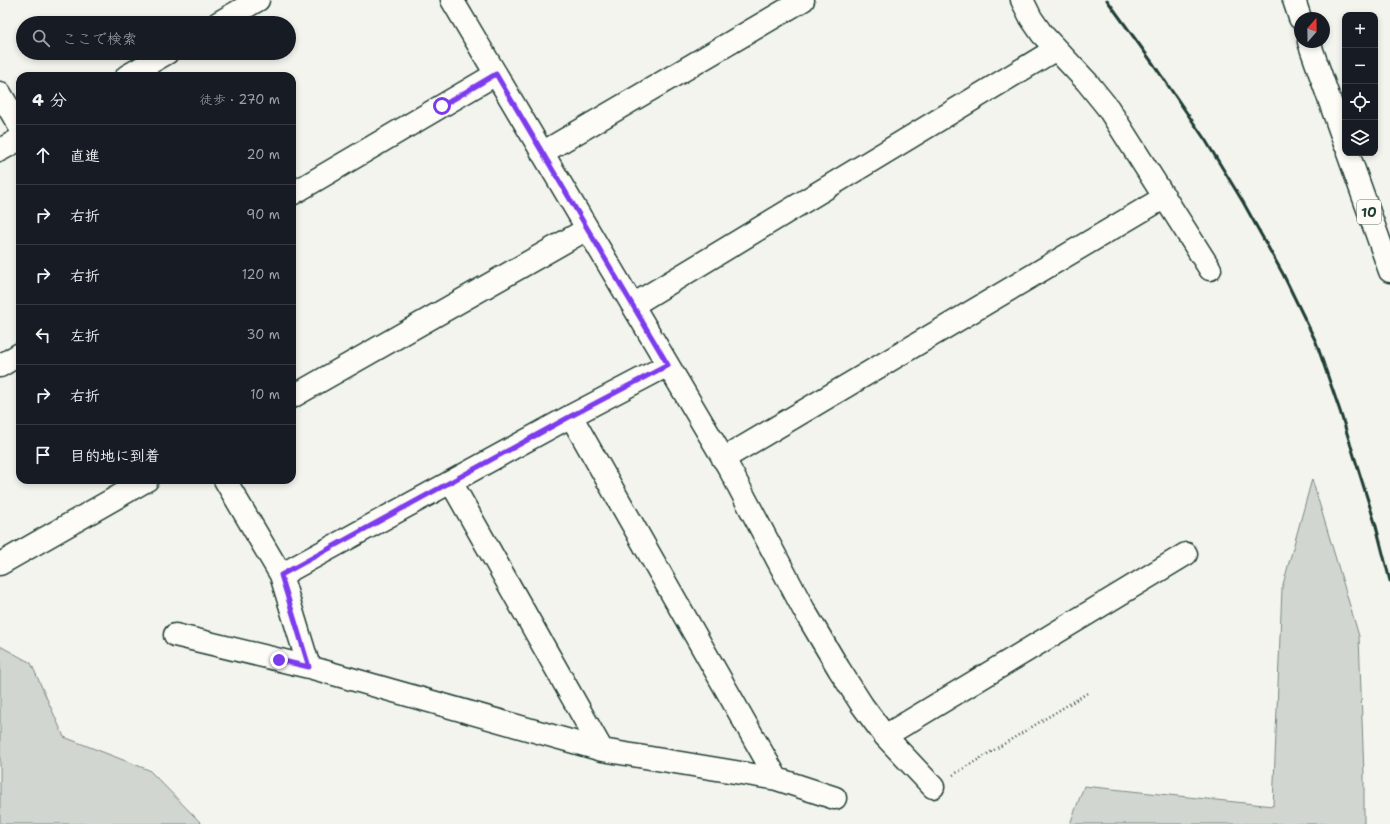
<!DOCTYPE html>
<html lang="ja">
<meta charset="utf-8">
<style>
body{margin:0;font-family:"Shantell Sans","Klee One",sans-serif;background:#242831;color:#f1f3f6}
.controls{position:absolute;right:12px;top:12px;display:grid;overflow:hidden;border-radius:8px;box-shadow:0 2px 6px #0003}
.controls button{width:36px;height:36px;display:grid;place-items:center;padding:0;border:0;border-bottom:1px solid #363941;background:#171b24;color:#f1f3f6;font:20px sans-serif}
.compass{position:absolute;left:1294px;top:12px;width:36px;height:36px;border-radius:50%;background:#171b24;box-shadow:0 2px 6px #0003;rotate:20deg}
.stop{position:absolute;width:12px;height:12px;margin:-9px;border:3px solid #7c3aed;border-radius:50%;background:#fff}
.stop.end{background:#7c3aed;border-color:#fff;box-shadow:0 1px 4px #0008}
.list{margin:0;padding:0;list-style:none}
h2{display:flex;justify-content:space-between;align-items:center;height:52px;margin:0;padding:0 16px;font-size:17px}
h2 small{font-size:13px;font-weight:400;color:#9ea1a6}
.list li{display:grid;grid-template-columns:26px 1fr auto;gap:12px;align-items:center;box-sizing:border-box;height:60px;padding:0 16px;border-top:1px solid #363941}
.list b{display:block;font-size:15px;white-space:nowrap}
.list em{font-size:13px;font-style:normal;color:#9ea1a6}
.icon{flex:none;width:22px;height:22px;fill:none;stroke:currentColor;stroke-width:2;stroke-linecap:round;stroke-linejoin:round}
.map{position:relative;flex:none;width:1390px;height:824px;overflow:hidden}
.search{position:absolute;background:#171b24;box-shadow:0 2px 6px #0003;left:16px;top:16px;width:280px;height:44px;display:flex;align-items:center;gap:10px;box-sizing:border-box;padding:0 14px;border-radius:22px;color:#9ea1a6;font-size:15px}
.panel{position:absolute;background:#171b24;box-shadow:0 2px 6px #0003;left:16px;top:72px;width:280px;height:412px;border-radius:12px}
.map>svg:first-child{display:block}
</style>
<div class="map">
<svg width="1390" height="824" viewBox="0 0 1390 824">
<rect width="100%" height="100%" fill="#f4f4ef"/>
<filter id="ink" filterUnits="userSpaceOnUse"><feTurbulence type="fractalNoise" baseFrequency=".025" numOctaves="2"/><feDisplacementMap in="SourceGraphic" scale="8" xChannelSelector="R" yChannelSelector="G"/><feConvolveMatrix kernelMatrix="1 2 1 2 8 2 1 2 1" color-interpolation-filters="sRGB"/></filter>
<g filter="url(#ink)">
<path fill="#d1d6d1" stroke="#788a82" d="M1312 479 1359 636 1364 775V824H1070L1084 786 1273 806 1282 588Z
M0 646 31 663 64 737 149 770 202 824H0Z"/>
<g fill="none" stroke-linecap="round" stroke-linejoin="round">
<g stroke="#1f3d34" stroke-width="25">
<path id="street" d="M452 0 729 468 804 610 839 669 862 705 885 736 933 787
M1022 0 1031 18 1042 34 1087 82 1108 108 1210 269
M218 23 258 0
M127 76 167 53
M0 93 20 127
M0 150 20 139
M542 153 803 0
M292 194 496 74
M633 305 1056 49
M0 366 20 354
M292 397 587 229
M571 416 777 779
M723 459 1165 197
M225 480 281 575 309 667
M451 482 602 750
M0 564 147 480
M281 575 571 416 668 365
M175 635 309 667 602 750 777 779 835 798
M885 736 1186 554"/>
</g>
<g stroke="#1f3d34" stroke-width="25">
<path id="highway" d="M1294 0 1300 18
M1309 42 1345 144
M1348 153 1390 271"/>
</g>
<path stroke="#1f3d34" stroke-width="2.5" stroke-dasharray="1 3" stroke-linecap="butt" d="M953 775 1089 692"/>
<use href="#street" stroke="#fdfcf7" stroke-width="22"/>
<use href="#highway" stroke="#fdfcf7" stroke-width="22"/>
<path stroke="#1f3d34" stroke-width="3" d="M1107 0 1154 65 1206 141 1243 202 1283 274 1316 342 1340 411 1376 526 1390 581"/>
</g>
</g>
<g fill="none" stroke-linecap="round" stroke-linejoin="round" filter="url(#ink)">
<path stroke="#7c3aed" stroke-width="5" d="M279 660 309 667 281 575 571 416 668 365 496 74 442 106"/>
</g>
<g text-anchor="middle" stroke-width="4" stroke-linejoin="round" paint-order="stroke">
<rect fill="#fdfcf7" stroke="#62766e" stroke-width="1" x="1357" y="200" width="24" height="24" rx="3"/>
<g font-size="14" font-weight="bold" fill="#1f3d34">
<text x="1369" y="217">10</text>
</g>
</g>
</svg>
<div class="controls">
<button>+</button>
<button>−</button>
<button><svg class="icon" aria-label="locate" viewBox="0 0 24 24"><circle cx="12" cy="12" r="6"/><path d="M12 2v4M12 18v4M2 12h4M18 12h4"/></svg></button>
<button><svg class="icon" aria-label="layers" viewBox="0 0 24 24"><path d="M12 4l9 5-9 5-9-5zM3 14l9 5 9-5"/></svg></button>
</div>
<svg class="compass" viewBox="-18 -18 36 36"><path d="M0-13l5 13h-10z" fill="#e53935"/><path d="M0 13l5-13h-10z" fill="#9ea1a6"/></svg>
<div class="stop" style="left:442px;top:106px"></div>
<div class="stop end" style="left:279px;top:660px"></div>
<div class="search"><svg class="icon" aria-label="search" viewBox="0 0 24 24"><circle cx="10" cy="10" r="6"/><path d="M15 15l6 6"/></svg>ここで検索</div>
<section class="panel">
<h2>4 分<small>徒歩 · 270 m</small></h2>
<ul class="list">
<li><svg class="icon" aria-label="ahead" viewBox="0 0 24 24"><path d="M12 20V5M6 11l6-6 6 6"/></svg><div><b>直進</b></div><em>20 m</em></li>
<li><svg class="icon" aria-label="right" viewBox="0 0 24 24"><path d="M7 20v-9h11M14 6l5 5-5 5"/></svg><div><b>右折</b></div><em>90 m</em></li>
<li><svg class="icon" aria-label="right" viewBox="0 0 24 24"><path d="M7 20v-9h11M14 6l5 5-5 5"/></svg><div><b>右折</b></div><em>120 m</em></li>
<li><svg class="icon" aria-label="left" viewBox="0 0 24 24"><path d="M17 20v-9H6M10 6l-5 5 5 5"/></svg><div><b>左折</b></div><em>30 m</em></li>
<li><svg class="icon" aria-label="right" viewBox="0 0 24 24"><path d="M7 20v-9h11M14 6l5 5-5 5"/></svg><div><b>右折</b></div><em>10 m</em></li>
<li><svg class="icon" aria-label="arrive" viewBox="0 0 24 24"><path d="M6 21V4h12l-3 4 3 4H6"/></svg><div><b>目的地に到着</b></div></li>
</ul>
</section>
</div>
